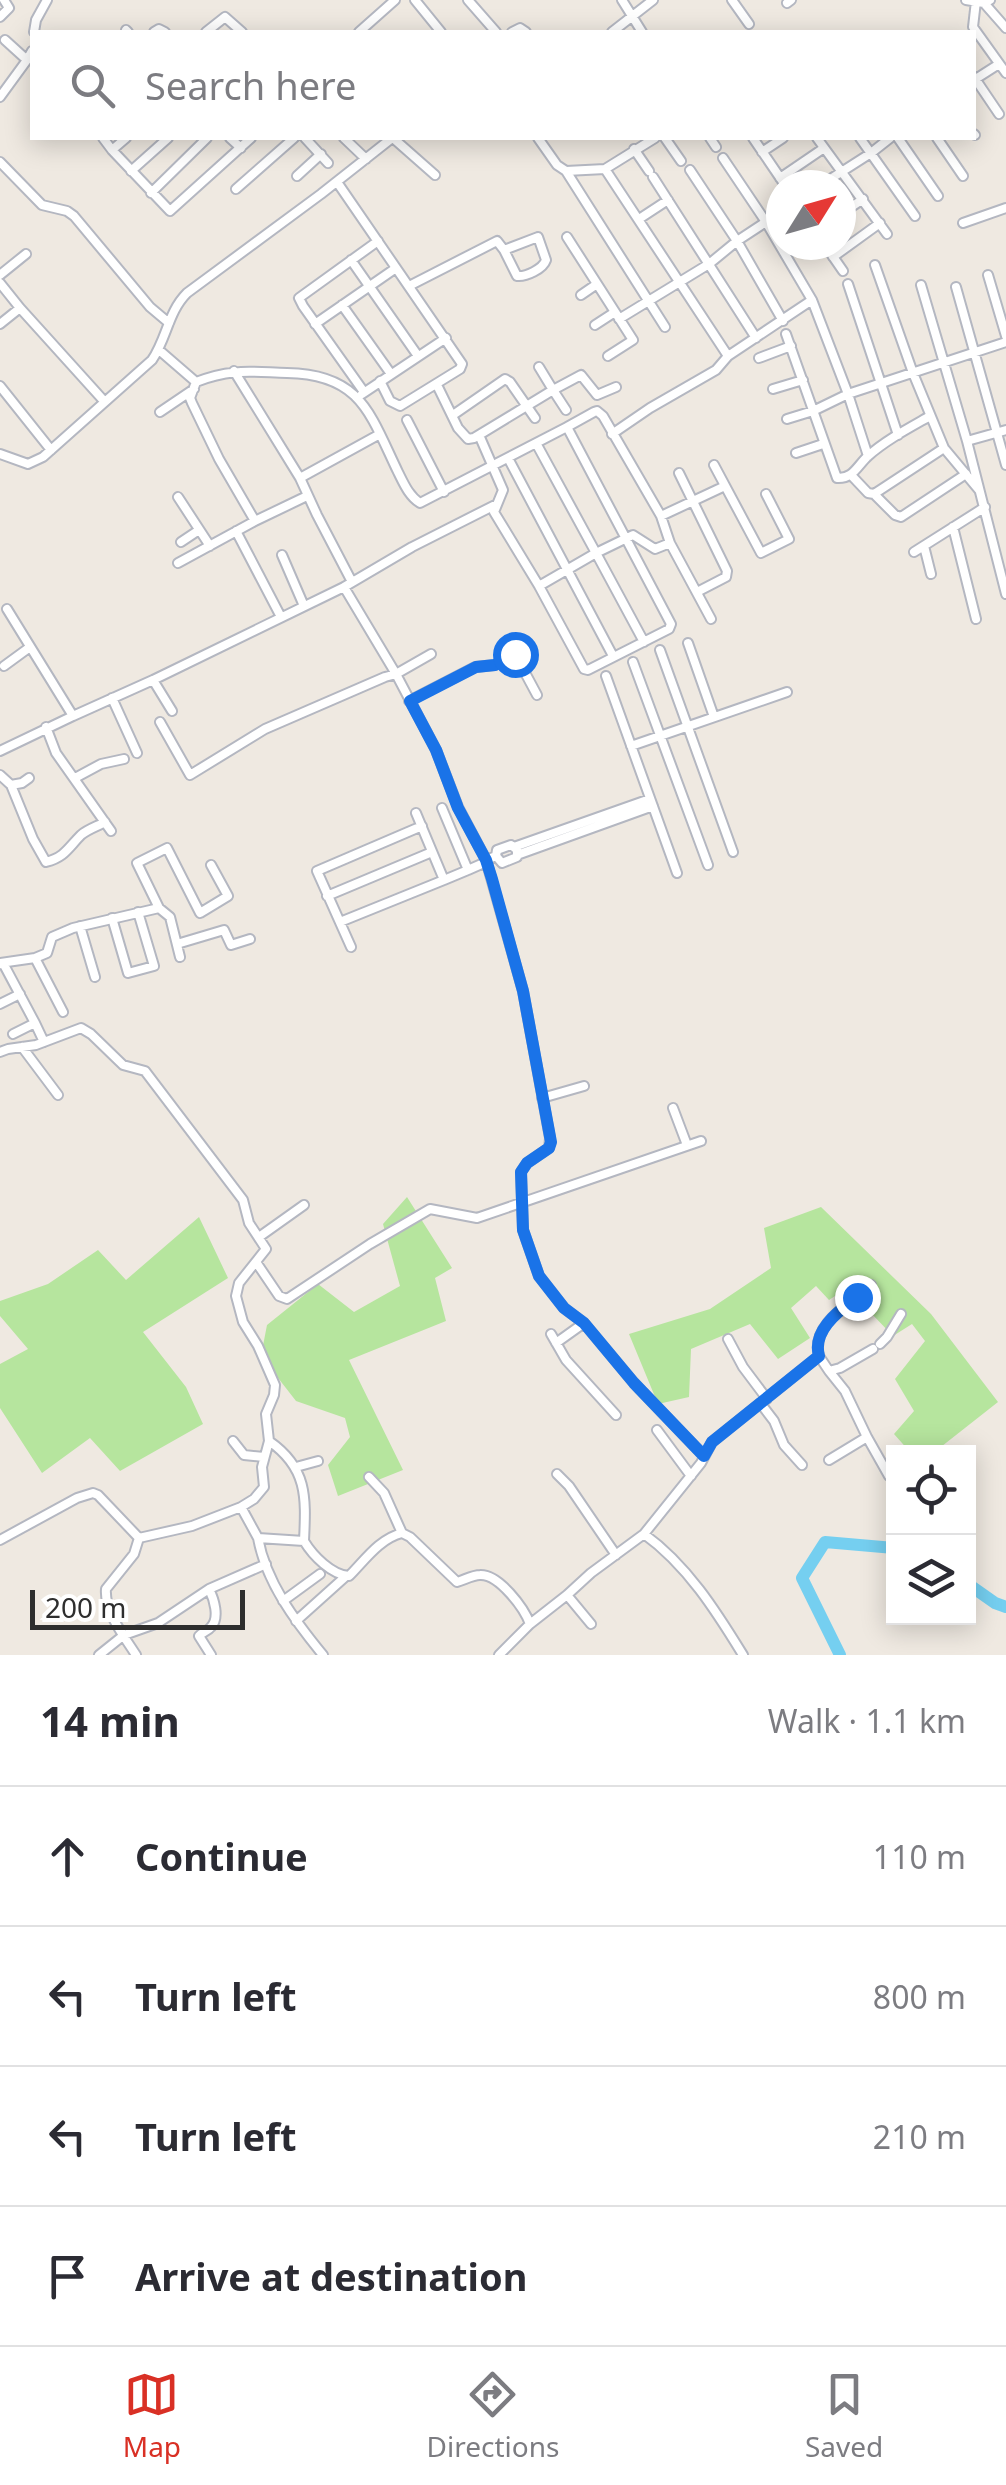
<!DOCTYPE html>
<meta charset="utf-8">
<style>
body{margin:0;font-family:"Noto Sans",sans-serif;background:#f2f2f3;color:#2b2b33}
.controls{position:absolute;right:30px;bottom:30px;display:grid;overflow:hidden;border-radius:0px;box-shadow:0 5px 25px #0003}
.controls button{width:90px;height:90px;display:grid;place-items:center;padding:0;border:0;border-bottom:2px solid #e1e1e2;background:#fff;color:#2b2b33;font:50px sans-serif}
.compass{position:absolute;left:766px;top:170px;width:90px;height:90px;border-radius:50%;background:#fff;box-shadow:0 5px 25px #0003;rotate:53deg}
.scale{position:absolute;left:30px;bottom:25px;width:215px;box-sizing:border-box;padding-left:10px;border:5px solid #2e2e2e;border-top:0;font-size:28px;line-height:35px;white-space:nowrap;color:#2e2e2e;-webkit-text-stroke:8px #fff;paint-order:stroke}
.stop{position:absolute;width:30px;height:30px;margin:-22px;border:8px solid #1a73e8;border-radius:50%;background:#fff}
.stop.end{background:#1a73e8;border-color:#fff;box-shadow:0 2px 10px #0008}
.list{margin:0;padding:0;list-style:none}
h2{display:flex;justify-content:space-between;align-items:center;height:130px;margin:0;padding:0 40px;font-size:42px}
h2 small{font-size:32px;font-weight:400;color:#7c7c81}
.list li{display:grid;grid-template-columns:65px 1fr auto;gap:30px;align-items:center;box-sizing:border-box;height:140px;padding:0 40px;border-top:2px solid #e1e1e2}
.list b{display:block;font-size:38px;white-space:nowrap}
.list em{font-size:32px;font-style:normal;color:#7c7c81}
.icon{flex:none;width:55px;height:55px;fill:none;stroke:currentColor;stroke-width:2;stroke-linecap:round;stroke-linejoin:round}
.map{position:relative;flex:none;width:1006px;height:1655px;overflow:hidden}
.search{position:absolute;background:#fff;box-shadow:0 5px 25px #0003;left:30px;right:30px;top:30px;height:110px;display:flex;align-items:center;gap:25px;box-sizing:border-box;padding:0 35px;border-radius:0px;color:#7c7c81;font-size:38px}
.sheet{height:690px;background:#fff}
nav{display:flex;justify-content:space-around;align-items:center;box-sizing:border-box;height:140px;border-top:2px solid #e1e1e2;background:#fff;font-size:28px;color:#7c7c81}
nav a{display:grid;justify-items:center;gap:5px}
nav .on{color:#d93025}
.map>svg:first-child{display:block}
</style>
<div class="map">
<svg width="1006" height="1655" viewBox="0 0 1006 1655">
<rect width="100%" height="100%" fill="#efe9e1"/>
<path fill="#b6e59e" d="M407 1197 452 1268 435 1278 446 1321 349 1360 403 1470 338 1496 328 1465 350 1437 345 1418 296 1401 261 1356 267 1325 318 1284 354 1312 400 1286 383 1224Z
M821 1207 931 1314 998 1402 937 1450 938 1452H910L894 1434 914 1411 895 1379 925 1341 912 1324 893 1336 847 1288 829 1300 816 1286 791 1308 810 1338 778 1359 750 1324 691 1349 689 1397 658 1404 629 1334 710 1309 771 1268 764 1228Z
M199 1217 228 1278 143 1332 186 1387 203 1424 120 1471 90 1438 42 1473 0 1408V1364L28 1349 0 1316V1301L48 1284 98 1250 126 1280Z"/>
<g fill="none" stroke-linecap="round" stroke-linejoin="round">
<path stroke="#75cff0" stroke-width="12" d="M968 1584 995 1603 1006 1607
M840 1655 802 1578 825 1542 894 1548"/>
<g stroke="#b4b7c1" stroke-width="12">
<path id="street" d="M415 0 441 32
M468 0 496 32
M622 0 642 32
M732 0 749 24
M966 0 984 3 990 0
M976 1 973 27 1006 73
M787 3 791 0
M984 3 1006 28
M0 17 9 8 4 0
M126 30 128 32
M34 32 36 20 47 0
M154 32 159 29 165 32
M206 32 225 17 242 32
M359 32 395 0
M512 32 520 28 526 32
M612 32 653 0
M5 40 27 60 32 51
M974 77 999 114
M974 80 999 64
M0 97 27 60
M974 134 975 135
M103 138 112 150 170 211 251 138
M230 138 241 148
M305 138 328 163
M344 138 366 159
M393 138 435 175
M538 138 557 165 566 171 665 327
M665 138 681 161
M710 138 716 147
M753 138 785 185
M817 138 887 234
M860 138 915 216
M898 138 938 196
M937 138 963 176
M634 149 649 171
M112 150 126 138
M762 152 783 138
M723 158 766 222 812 300 848 394 868 456
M0 162 42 205 67 211 74 216 150 307 169 323
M605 169 728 356
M690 170 737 241 783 321
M131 171 168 138
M566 171 605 169 655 138
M297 176 321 154
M653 177 756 338
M780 178 824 148
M337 182 462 364 460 369 400 406 390 401 380 381
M821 185 871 153 890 138
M236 189 294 138
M151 193 207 138
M841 214 863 199
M639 219 668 200
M963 223 1006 208
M567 237 633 340 608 356
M825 245 843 271
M833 257 880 223
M351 260 418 356
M875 265 913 373 944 448 979 490
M0 275 26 254
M988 275 1006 336
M0 283 20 308 104 401
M848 284 898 435
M921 285 967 441 1006 594
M409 286 497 241 504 250 517 276C526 277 543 269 546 260L538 237 504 250
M956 287 1006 465
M581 295 597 284
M342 305 391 374
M619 319 709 264 737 241 781 212
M0 324 20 308
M315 324 396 268
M595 325 615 312
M786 334 837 478C853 479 857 466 868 456 886 440 909 428 930 416
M159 350 196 382C232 368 251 372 287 373 361 374 370 414 398 472 404 484 409 496 420 503L567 427 671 624 669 629 588 670 584 669 539 586 596 553 536 443
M759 358 791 346
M539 367 553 390 581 375 597 395 616 387
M234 371 300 478 317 515 352 582
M437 385 458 428 468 439 474 438 553 390 566 410
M0 386 51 450
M773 389 803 380
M364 392 303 306 299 298 378 241
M362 394 446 338
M160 412 194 389
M453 415 505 379 510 382 535 418
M787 419 813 411 848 394 1006 342
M407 420 444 492
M567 427 594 412 597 411 603 416 661 516 670 543 711 619
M612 434 650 408 716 370 728 356 812 300
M479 435 503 490 494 512 539 586
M967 441 1006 430
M944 448 874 494 895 515 901 517 966 474
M796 453 823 444
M0 454 28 464 43 457 152 360C167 338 168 312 187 293L321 194 392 138
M508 458 613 656
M714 465 761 553 789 539 766 494
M679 473 727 571 726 577 697 592
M851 475 868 493 874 494
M300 478 380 434
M178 497 210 546
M661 516 725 486
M255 521 307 496
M953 527 976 619
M236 531 281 617
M181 542 199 530
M924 546 931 574
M914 552 985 507
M282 555 304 606
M178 563 255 521 219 459 192 403 190 398 196 382
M344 587 396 674 436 750 458 807 486 860 523 991 550 1138 549 1148 527 1163 521 1172 523 1230 539 1276 564 1308 584 1323 634 1383 704 1456
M7 609 73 716 153 680 344 587 412 547 497 504
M644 642 596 553 633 535 655 549 670 543
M688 643 714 717
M660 650 733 852
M515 654 537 695
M633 662 708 865
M4 666 30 647
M606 676 677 873
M153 680 172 711
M112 698 137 753
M409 701 475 667 495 665 523 650
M160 722 190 775 265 729 385 677 396 674 431 654
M46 727 56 753 111 831
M631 746 787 692
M0 751 73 716
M0 775 11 785 22 783 29 778
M75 778 101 764 124 759
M11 785 33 839 46 862C65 857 68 848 81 835 88 829 98 826 105 822
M442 808 468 870 486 862
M416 813 444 880 468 870
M514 847 650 799
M517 855 653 806
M486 860 496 856 497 850 511 845 517 850V857L502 863 496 856
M327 896 432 852
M159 908 137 863 167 848 200 913 228 896 211 865
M112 918 128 973 154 966 138 912
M340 922 444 880
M80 926 95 977
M177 944 224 930 231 945 250 939
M351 947 317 871 422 826
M35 958 47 953 52 937 73 928 159 908 170 917 180 957
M0 963 35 958 63 1012
M1 964 3 963 35 1023
M0 1004 20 994
M13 1034 35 1023 44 1042
M22 1047 58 1095
M0 1052 8 1049 36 1045 81 1028 91 1034 123 1065 145 1071 243 1200 249 1223 266 1249 239 1283 236 1296 243 1322 258 1346 275 1385 274 1395 266 1414 269 1441 262 1467 264 1487 254 1499 241 1507
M542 1098 584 1086
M673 1108 687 1145
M259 1237 304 1205
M256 1262 279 1296 287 1299 370 1244 430 1209 477 1218 701 1141
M551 1334 566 1360 616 1415
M728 1339 743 1367 767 1399
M556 1343 584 1323
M880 1344 887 1337 901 1314
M819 1356 829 1371 840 1368 873 1349
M761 1404 774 1421 784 1445 802 1465
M657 1430 691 1476
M867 1437 889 1476
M233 1441 244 1455 264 1457
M269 1441C308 1468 306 1498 304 1541
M829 1460 867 1437 845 1391 829 1371
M296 1467 318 1461
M557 1474 569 1486 616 1555
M369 1477 384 1493 402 1533 410 1537 457 1582C464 1580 473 1575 480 1575 499 1574 524 1608 530 1624
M644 1534C687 1565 716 1611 743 1655
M258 1538C266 1582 295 1621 323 1655
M0 1540 77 1498 93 1493 98 1495 139 1538 192 1526 241 1507 258 1538 304 1541C313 1556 332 1575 349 1576 365 1560 379 1539 402 1533
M209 1589C214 1599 220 1618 211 1627 208 1631 202 1632 199 1636L211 1655
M567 1595 591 1624
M283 1601 320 1574
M296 1621 345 1577
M99 1655 124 1635 158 1623 209 1589 266 1564
M136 1655C124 1636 104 1611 106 1589L134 1554 139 1538
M499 1655 530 1624 567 1595 591 1573 644 1534 701 1463 712 1442 819 1356C810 1325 851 1303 871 1285"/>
</g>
<use href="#street" stroke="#fff" stroke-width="8"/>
</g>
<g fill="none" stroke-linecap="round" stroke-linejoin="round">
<path stroke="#1a73e8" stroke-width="12" d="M515 654 495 665 476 667 410 701 436 750 458 808 486 860 492 879 523 991 551 1142 549 1148 527 1163 521 1172 523 1230 539 1276 564 1308 584 1323 634 1383 704 1456 712 1442 819 1356C812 1330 839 1311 857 1297"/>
</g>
</svg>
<div class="controls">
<button><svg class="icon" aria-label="locate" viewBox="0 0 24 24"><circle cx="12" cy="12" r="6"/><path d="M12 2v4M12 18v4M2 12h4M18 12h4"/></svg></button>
<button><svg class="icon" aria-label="layers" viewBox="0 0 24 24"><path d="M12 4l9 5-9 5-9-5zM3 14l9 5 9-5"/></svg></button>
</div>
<svg class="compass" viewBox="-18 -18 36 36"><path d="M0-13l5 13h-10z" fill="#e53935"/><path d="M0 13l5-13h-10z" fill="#7c7c81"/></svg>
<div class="scale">200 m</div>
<div class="stop" style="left:515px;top:654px"></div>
<div class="stop end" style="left:857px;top:1297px"></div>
<div class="search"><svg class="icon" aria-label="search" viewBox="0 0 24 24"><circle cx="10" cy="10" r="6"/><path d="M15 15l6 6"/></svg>Search here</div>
</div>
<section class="sheet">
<h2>14 min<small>Walk · 1.1 km</small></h2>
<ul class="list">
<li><svg class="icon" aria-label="ahead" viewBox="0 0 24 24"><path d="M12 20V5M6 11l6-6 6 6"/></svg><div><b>Continue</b></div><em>110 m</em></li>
<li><svg class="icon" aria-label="left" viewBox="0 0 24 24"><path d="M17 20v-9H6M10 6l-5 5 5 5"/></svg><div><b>Turn left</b></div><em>800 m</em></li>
<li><svg class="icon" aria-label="left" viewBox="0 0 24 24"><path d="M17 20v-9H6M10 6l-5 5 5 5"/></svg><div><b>Turn left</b></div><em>210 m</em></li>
<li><svg class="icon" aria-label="arrive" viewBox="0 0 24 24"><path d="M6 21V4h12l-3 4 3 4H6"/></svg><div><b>Arrive at destination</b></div></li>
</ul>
</section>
<nav>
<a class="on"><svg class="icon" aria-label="map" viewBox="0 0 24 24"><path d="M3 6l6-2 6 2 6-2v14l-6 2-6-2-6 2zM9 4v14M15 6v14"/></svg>Map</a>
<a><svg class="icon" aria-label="directions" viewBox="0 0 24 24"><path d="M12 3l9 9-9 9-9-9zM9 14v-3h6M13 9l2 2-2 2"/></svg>Directions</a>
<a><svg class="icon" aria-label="saved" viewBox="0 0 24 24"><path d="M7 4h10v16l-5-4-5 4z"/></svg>Saved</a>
</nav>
